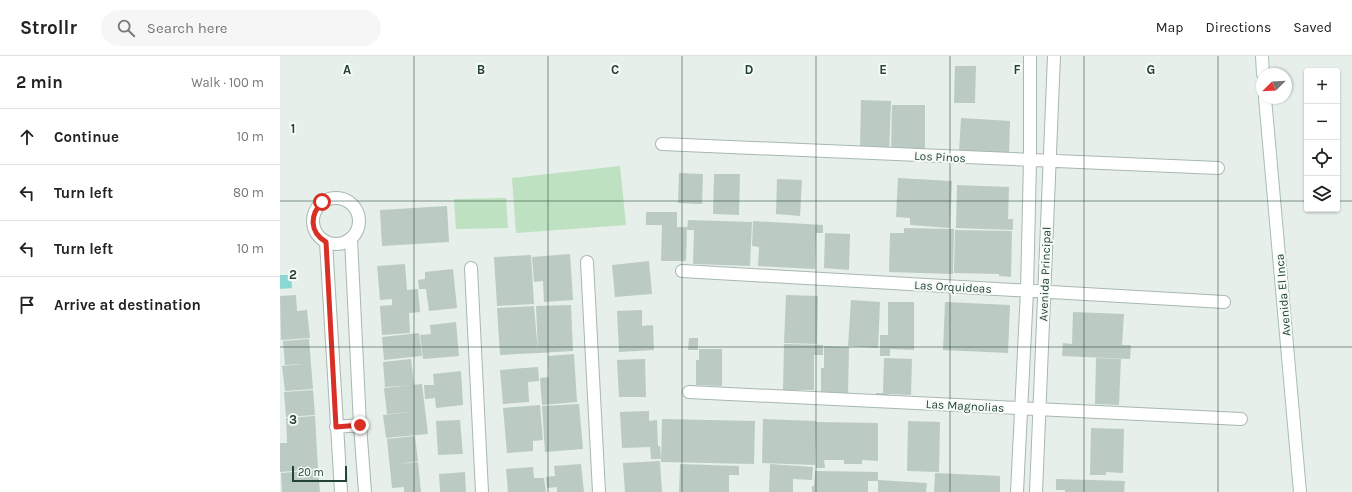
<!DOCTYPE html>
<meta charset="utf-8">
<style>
body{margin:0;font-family:Karla,sans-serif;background:#f6f6f6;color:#222}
.controls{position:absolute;right:12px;top:12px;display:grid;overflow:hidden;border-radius:4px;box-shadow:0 1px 3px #0004}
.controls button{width:36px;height:36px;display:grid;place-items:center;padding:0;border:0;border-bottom:1px solid #e0e0e0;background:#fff;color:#222;font:20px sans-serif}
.compass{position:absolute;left:976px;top:12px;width:36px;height:36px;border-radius:50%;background:#fff;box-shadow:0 1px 3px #0004;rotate:246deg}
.scale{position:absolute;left:12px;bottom:10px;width:55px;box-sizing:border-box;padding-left:4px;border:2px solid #234335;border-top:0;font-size:11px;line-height:14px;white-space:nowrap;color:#234335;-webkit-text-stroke:3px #f7fbf8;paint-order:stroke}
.stop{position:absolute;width:12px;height:12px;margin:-9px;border:3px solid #d93025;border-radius:50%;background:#fff}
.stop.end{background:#d93025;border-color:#fff;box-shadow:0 1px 4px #0008}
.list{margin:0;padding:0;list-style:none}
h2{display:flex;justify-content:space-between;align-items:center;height:52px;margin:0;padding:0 16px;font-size:17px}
h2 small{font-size:13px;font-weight:400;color:#767676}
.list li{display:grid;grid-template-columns:26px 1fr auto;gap:12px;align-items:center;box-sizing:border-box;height:56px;padding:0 16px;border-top:1px solid #e0e0e0}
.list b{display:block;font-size:15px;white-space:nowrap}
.list em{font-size:13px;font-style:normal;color:#767676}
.icon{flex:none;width:22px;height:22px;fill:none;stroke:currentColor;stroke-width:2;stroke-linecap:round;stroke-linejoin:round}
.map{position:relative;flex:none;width:1072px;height:436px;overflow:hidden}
header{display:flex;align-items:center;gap:24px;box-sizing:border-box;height:56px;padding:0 20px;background:#fff;border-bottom:1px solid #e0e0e0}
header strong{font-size:19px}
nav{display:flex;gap:22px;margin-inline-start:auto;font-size:14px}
.search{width:280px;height:36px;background:#f6f6f6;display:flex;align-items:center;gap:10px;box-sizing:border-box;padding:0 14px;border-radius:22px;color:#767676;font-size:15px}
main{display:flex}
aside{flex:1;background:#fff}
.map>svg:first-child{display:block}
</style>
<header>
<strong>Strollr</strong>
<div class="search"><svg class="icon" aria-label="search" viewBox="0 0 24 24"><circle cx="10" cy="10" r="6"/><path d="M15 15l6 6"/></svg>Search here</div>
<nav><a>Map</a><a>Directions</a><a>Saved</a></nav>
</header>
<main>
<aside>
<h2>2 min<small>Walk · 100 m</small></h2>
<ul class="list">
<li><svg class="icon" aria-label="ahead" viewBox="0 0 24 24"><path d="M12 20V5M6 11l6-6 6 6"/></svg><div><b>Continue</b></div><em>10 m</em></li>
<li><svg class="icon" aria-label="left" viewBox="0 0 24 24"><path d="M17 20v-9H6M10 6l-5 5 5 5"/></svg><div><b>Turn left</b></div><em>80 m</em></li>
<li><svg class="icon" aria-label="left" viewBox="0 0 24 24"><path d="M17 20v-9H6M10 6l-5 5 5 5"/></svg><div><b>Turn left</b></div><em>10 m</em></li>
<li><svg class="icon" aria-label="arrive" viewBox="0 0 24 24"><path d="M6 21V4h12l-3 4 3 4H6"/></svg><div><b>Arrive at destination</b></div></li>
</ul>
</aside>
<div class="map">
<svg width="1072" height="436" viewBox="0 0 1072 436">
<rect width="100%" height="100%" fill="#e6efe9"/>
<path fill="#bee1c1" d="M340 110 346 169 236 177 232 122Z
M226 142 228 172 176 173 174 143Z"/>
<path fill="#8bd7d5" d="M0 219H11L12 232 0 233Z"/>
<path fill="#bbcac2" d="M675 10H696L695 47H674Z
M581 44 611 45 609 98 580 93Z
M612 49H645V95L611 98Z
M681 62 730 65 729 98 679 96Z
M399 117 423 118 422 148 398 147Z
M434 118H460L459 159 433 158Z
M618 122 672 125 670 172 630 169V162L616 161Z
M497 123 522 124 520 160 496 158Z
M677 129 729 131 728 163H733V174L676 172Z
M167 150 169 186 102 190 100 154Z
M366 156H397V171H407L406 205H381L382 169H366Z
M408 164 472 166 470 210 413 208 414 174H407Z
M473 165 543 169V177H536L535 213 478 210 479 191 472 190Z
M624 172 674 173 673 218 609 216 610 177H624Z
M675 174 732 175 731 221 719 220V218L674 217Z
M545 177 570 178 569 214 544 212Z
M290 198 293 244 264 246 263 225 254 226 252 201Z
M251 199 254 248 217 250 214 201Z
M369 205 372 238 335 241 332 209Z
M125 208 127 234 138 233 140 256 129 257 130 277 102 279 100 250 112 249V243L100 244 97 210Z
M173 213 177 252 149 255 146 233H139L138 224 145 223V216Z
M16 239 17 255 27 254 30 282 1 284 0 240Z
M506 239 538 240 537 288 504 287Z
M571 244 600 246 598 292 568 290Z
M608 246H634V294L610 293V300H600V279H608Z
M665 246 730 249 728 297 663 294Z
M291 249 293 295 258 297 256 250Z
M254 250 258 297 220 299 217 252Z
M362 254V270L373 269 374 294 339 296 337 255Z
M793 256 844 258 842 289H851L850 303 782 300 783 287 792 288Z
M176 266 179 300 143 303 140 279 151 278 150 269Z
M139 277 142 300 104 304 102 281Z
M409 282H418V294H408Z
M29 283 33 333 5 335 2 310 24 308 5 309 3 285Z
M504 288 543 289V299H534V334H503Z
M544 290 569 291 568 338 541 337V312H544Z
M419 293H442V330L416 329V304H419Z
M294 298 297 346 262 349 260 322 269 321 268 300Z
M604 302 632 303 631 339 609 338V344H596V337H603Z
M816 302 841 303 839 349 815 348Z
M131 303 134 329 105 331 103 306Z
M365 303 366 341H339L337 304Z
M258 311 259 325 248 326 249 346 223 348 220 314Z
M181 315 183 349 156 352 155 342 145 343 144 329H154L153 318Z
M142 328 148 378 106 382 103 359 130 356 107 358 104 332Z
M33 334 35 359 6 361 4 336Z
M299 348 303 393 265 396 262 350Z
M260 349 263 384 253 385V395L227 397 223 352Z
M369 355V365L377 364 378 390H380L381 403H371L370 391 342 392 340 356Z
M35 360 38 413 0 416V387H7L6 362Z
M382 363 475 365 474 408 381 406Z
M483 363 536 365V366L598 367V405L582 404V408H564V404H544L545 412H536V377L535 409 482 407Z
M180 364 183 398 158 399 156 365Z
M628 365 660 366 659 416 627 415Z
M811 372 844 373 843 417 826 416V419H810Z
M135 380 138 405 118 408 138 406 141 436H124V431L112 432 107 383Z
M380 405 382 436H345L343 407Z
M301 408 304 436H277V431L267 432 266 421 275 420 274 410Z
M400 408 459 410V419H449V436H399Z
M490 408 533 411 532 424 513 423V436H489Z
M253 411 254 422H264L266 436H228L226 413Z
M38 414 40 436H2L1 417Z
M535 415 598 416V424L647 427 646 436H598V425H588V436H532V430H534Z
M185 416 186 436H160L159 418Z
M655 417 720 420V436H654Z
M776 423 845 425 844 436H785V434H776Z"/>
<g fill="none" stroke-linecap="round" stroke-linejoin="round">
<g stroke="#a8b8af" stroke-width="14">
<path id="street" d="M382 88 938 112
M33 165a23 23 0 1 1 46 0a23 23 0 1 1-46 0Z
M71 183 80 369 85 436
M46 186 61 436
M307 206 319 436
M191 212 202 436
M402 215 944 246
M409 336 961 363
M56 371 80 369
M737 436 747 235 750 105V0
M756 436 774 0"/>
</g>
<g stroke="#a6bfb2" stroke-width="14">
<path id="secondary" d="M982 0 983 18
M985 42 1020 436"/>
</g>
<use href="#street" stroke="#fff" stroke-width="12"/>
<use href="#secondary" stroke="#fff" stroke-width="12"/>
</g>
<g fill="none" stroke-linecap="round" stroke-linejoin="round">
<path stroke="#d93025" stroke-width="5" d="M42 146C30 159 29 176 46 186L56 371 80 369"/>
</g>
<path fill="none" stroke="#234335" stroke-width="1" stroke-opacity="0.55" d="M134 0V436M268 0V436M402 0V436M536 0V436M670 0V436M804 0V436M938 0V436M0 145H1027M1057 145H1072M0 291H1072"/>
<g text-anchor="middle" stroke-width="4" stroke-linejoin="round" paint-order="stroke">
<g font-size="12" fill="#234335" stroke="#f7fbf8">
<text transform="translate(660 101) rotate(3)" y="4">Los Pinos</text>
<text transform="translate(765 218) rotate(-88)" y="4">Avenida Principal</text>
<text transform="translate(673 231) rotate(3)" y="4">Las Orquideas</text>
<text transform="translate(1003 239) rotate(-95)" y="4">Avenida El Inca</text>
<text transform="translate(685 350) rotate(3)" y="4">Las Magnolias</text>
</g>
</g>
<g font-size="13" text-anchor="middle" font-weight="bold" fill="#234335" stroke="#f7fbf8" stroke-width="4" stroke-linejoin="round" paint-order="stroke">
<text x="67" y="18">A</text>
<text x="201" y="18">B</text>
<text x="335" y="18">C</text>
<text x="469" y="18">D</text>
<text x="603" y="18">E</text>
<text x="737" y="18">F</text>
<text x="871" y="18">G</text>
<text x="13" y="77">1</text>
<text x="13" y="223">2</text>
<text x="13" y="368">3</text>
</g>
</svg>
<div class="controls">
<button>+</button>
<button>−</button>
<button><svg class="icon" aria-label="locate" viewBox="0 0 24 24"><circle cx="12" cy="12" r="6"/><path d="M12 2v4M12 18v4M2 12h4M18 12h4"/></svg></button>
<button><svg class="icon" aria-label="layers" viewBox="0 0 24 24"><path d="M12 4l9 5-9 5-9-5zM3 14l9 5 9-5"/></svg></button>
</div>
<svg class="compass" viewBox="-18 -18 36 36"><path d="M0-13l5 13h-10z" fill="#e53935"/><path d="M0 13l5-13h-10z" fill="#767676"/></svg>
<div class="scale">20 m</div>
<div class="stop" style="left:42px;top:146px"></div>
<div class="stop end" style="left:80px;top:369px"></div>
</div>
</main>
